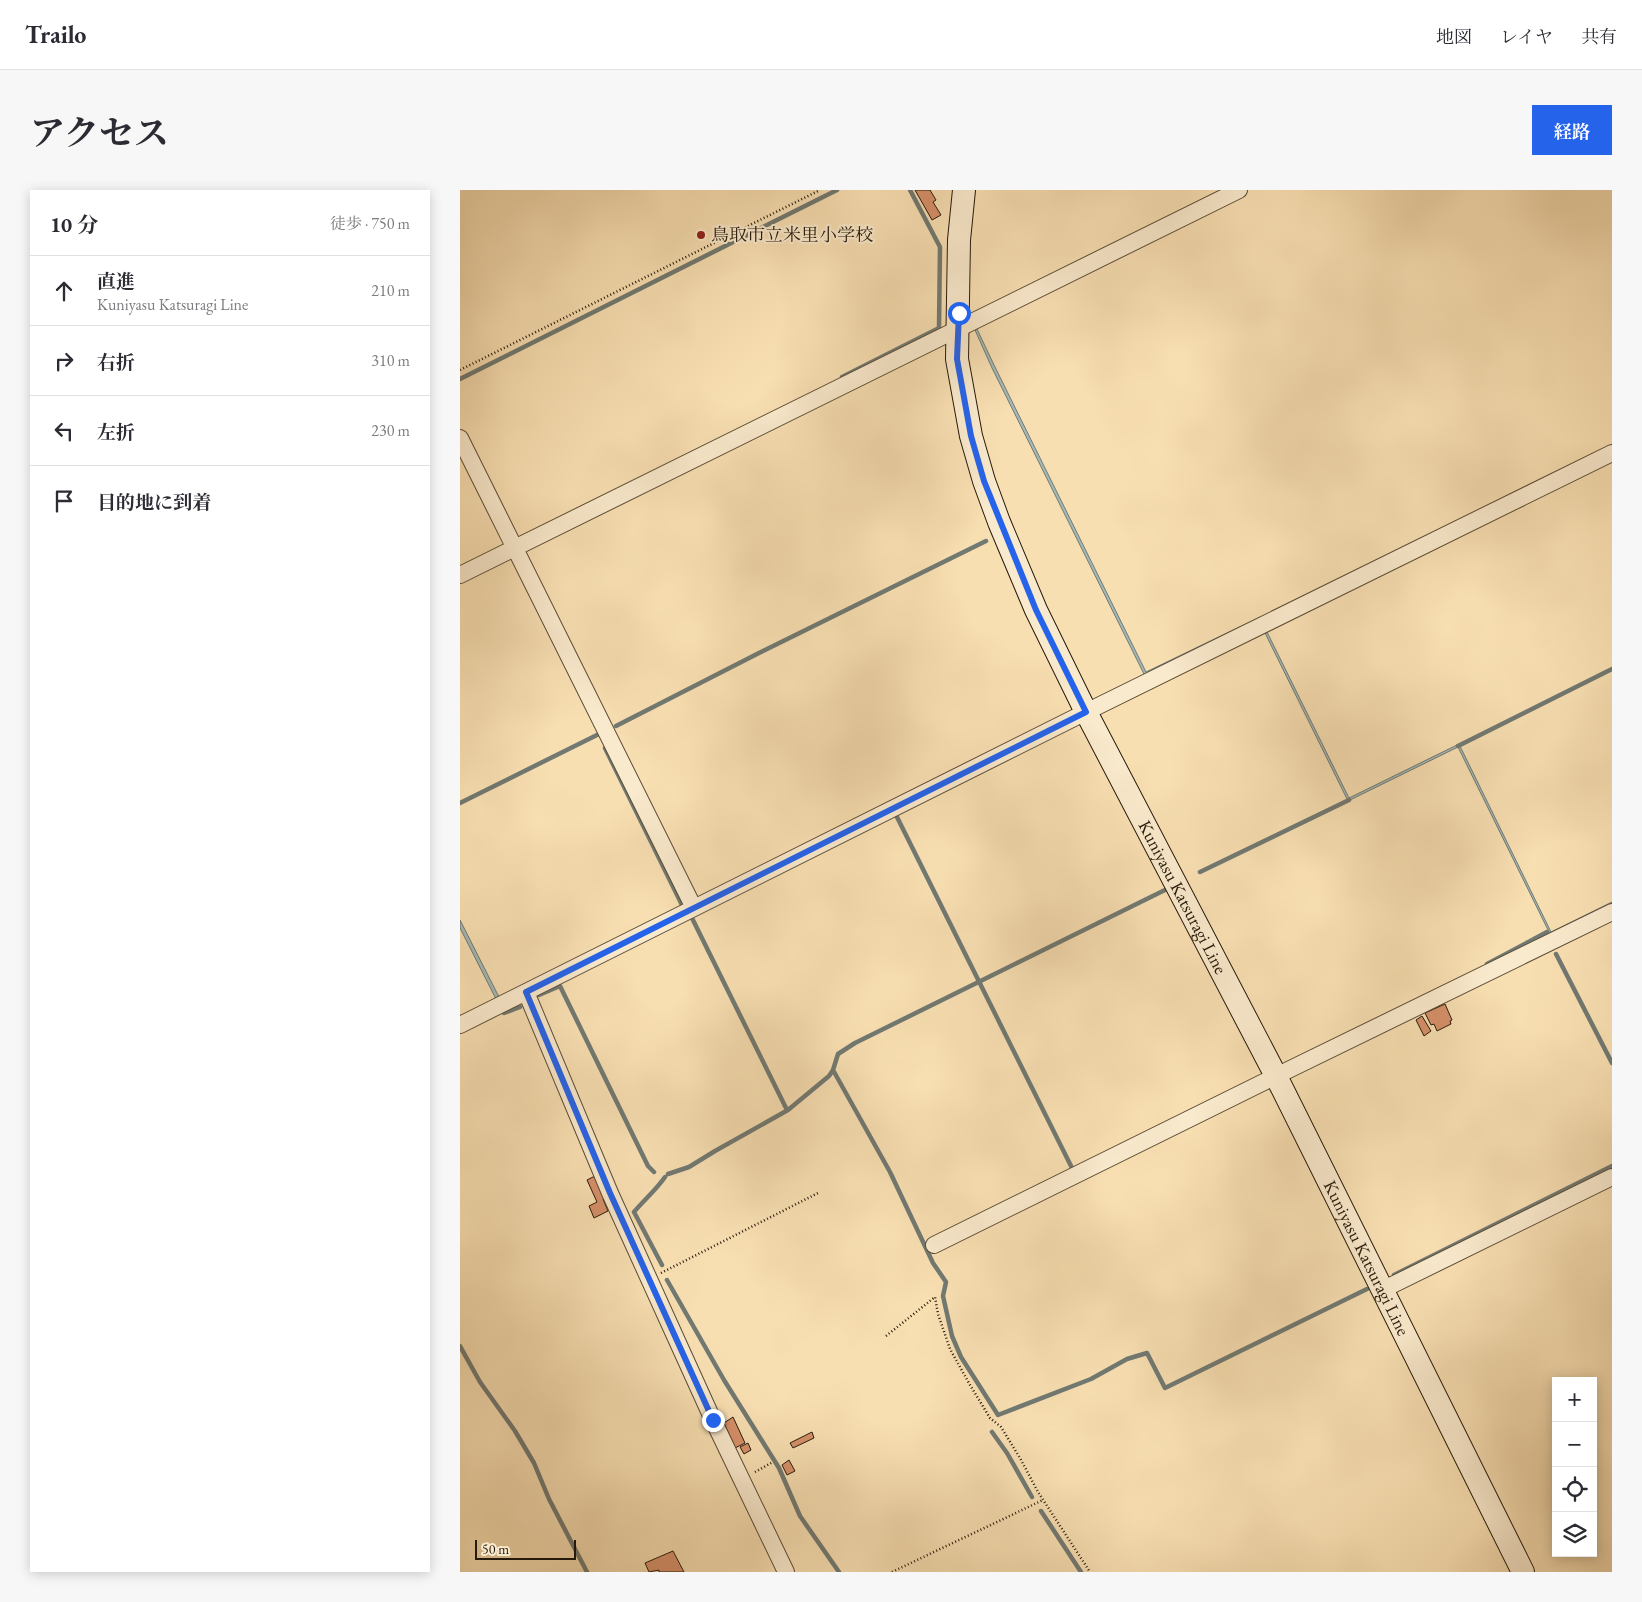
<!DOCTYPE html>
<html lang="ja">
<meta charset="utf-8">
<style>
body{margin:0;font-family:"EB Garamond","Noto Serif JP",serif;background:#f7f7f7;color:#2b2b33}
.controls{position:absolute;right:15px;bottom:15px;display:grid;overflow:hidden;border-radius:0px;box-shadow:0 2px 12px #0003}
.controls button{width:45px;height:45px;display:grid;place-items:center;padding:0;border:0;border-bottom:1px solid #e1e1e2;background:#fff;color:#2b2b33;font:25px sans-serif}
.scale{position:absolute;left:15px;bottom:12px;width:101px;box-sizing:border-box;padding-left:5px;border:2px solid #261a0a;border-top:0;font-size:14px;line-height:18px;white-space:nowrap;color:#261a0a;-webkit-text-stroke:4px #faeacd;paint-order:stroke}
.stop{position:absolute;width:15px;height:15px;margin:-11px;border:4px solid #2563eb;border-radius:50%;background:#fff}
.stop.end{background:#2563eb;border-color:#fff;box-shadow:0 1px 5px #0008}
.list{margin:0;padding:0;list-style:none}
h2{display:flex;justify-content:space-between;align-items:center;height:65px;margin:0;padding:0 20px;font-size:21px}
h2 small{font-size:16px;font-weight:400;color:#7c7c81}
.list li{display:grid;grid-template-columns:32px 1fr auto;gap:15px;align-items:center;box-sizing:border-box;height:70px;padding:0 20px;border-top:1px solid #e1e1e2}
.list b{display:block;font-size:19px;white-space:nowrap}
.list p{margin:0;font-size:16px;white-space:nowrap;color:#7c7c81}
.list em{font-size:16px;font-style:normal;color:#7c7c81}
.icon{flex:none;width:28px;height:28px;fill:none;stroke:currentColor;stroke-width:2;stroke-linecap:round;stroke-linejoin:round}
.map{position:relative;flex:none;width:1152px;height:1382px;overflow:hidden;border-radius:0px}
header{display:flex;align-items:center;gap:30px;box-sizing:border-box;height:70px;padding:0 25px;background:#fff;border-bottom:1px solid #e1e1e2}
header strong{font-size:24px}
nav{display:flex;gap:28px;margin-inline-start:auto;font-size:18px}
.intro{display:flex;align-items:center;justify-content:space-between;box-sizing:border-box;height:120px;padding:0 30px}
h1{margin:0;font-size:35px}
.button{padding:12px 22px;border-radius:0px;background:#2563eb;color:#fff;font-size:18px;font-weight:700}
main{display:flex;gap:30px;padding:0 30px}
aside{flex:1;background:#fff;border-radius:0px;box-shadow:0 2px 12px #0003}
.map>svg:first-child{display:block}
</style>
<header>
<strong>Trailo</strong>
<nav><a>地図</a><a>レイヤ</a><a>共有</a></nav>
</header>
<div class="intro"><h1>アクセス</h1><a class="button">経路</a></div>
<main>
<aside>
<h2>10 分<small>徒歩 · 750 m</small></h2>
<ul class="list">
<li><svg class="icon" aria-label="ahead" viewBox="0 0 24 24"><path d="M12 20V5M6 11l6-6 6 6"/></svg><div><b>直進</b><p>Kuniyasu Katsuragi Line</p></div><em>210 m</em></li>
<li><svg class="icon" aria-label="right" viewBox="0 0 24 24"><path d="M7 20v-9h11M14 6l5 5-5 5"/></svg><div><b>右折</b></div><em>310 m</em></li>
<li><svg class="icon" aria-label="left" viewBox="0 0 24 24"><path d="M17 20v-9H6M10 6l-5 5 5 5"/></svg><div><b>左折</b></div><em>230 m</em></li>
<li><svg class="icon" aria-label="arrive" viewBox="0 0 24 24"><path d="M6 21V4h12l-3 4 3 4H6"/></svg><div><b>目的地に到着</b></div></li>
</ul>
</aside>
<div class="map">
<svg width="1152" height="1382" viewBox="0 0 1152 1382">
<rect width="100%" height="100%" fill="#f8dfb2"/>
<filter id="stains"><feTurbulence type="fractalNoise" baseFrequency=".004" numOctaves="4"/><feColorMatrix values="0 0 0 0 .2 0 0 0 0 .09 0 0 0 0 .02 0 0 0 .5 -.17"/></filter>
<radialGradient id="worn" r=".72"><stop offset=".6" stop-color="#630" stop-opacity="0"/><stop offset="1" stop-color="#630" stop-opacity=".3"/></radialGradient>
<path fill="#a3b9b8" stroke="#717972" d="M517 139 534 175 686 482 800 427 801 429 685 486 532 178 515 140Z
M807 442 889 608 999 554 1091 742 1152 712V715L1090 744 998 557 888 611 805 443Z
M0 730 39 807 36 809 0 738Z"/>
<g fill="none" stroke-linecap="round" stroke-linejoin="round">
<path stroke="#717972" stroke-width="4.5" d="M382 187 479 138 480 57 450 0
M0 189 377 0
M156 536 297 464 526 351
M998 556 1152 479
M145 558 223 717 220 718
M0 613 139 544
M435 623 613 980 616 978
M740 682 889 610
M231 726 326 918
M1096 764 1152 873
M1027 774 1087 742
M79 805 100 796 188 976 194 982
M42 819 44 823 60 817
M373 880 430 982 473 1073 486 1092 483 1106 492 1146 501 1167 538 1225 631 1189 667 1169 687 1163 705 1198 907 1099
M208 984 229 977 255 961 328 920 369 886 373 880 378 864 395 853 707 699
M202 1075 174 1022C184 1010 196 1000 205 987
M934 1085 1152 976
M207 1090 264 1190 319 1278 340 1326 379 1382
M0 1156 20 1192 55 1241 74 1273 89 1309 127 1382
M532 1242 547 1263 572 1307
M581 1321 621 1382"/>
</g>
<path fill="#d7906a" stroke="#261a0a" d="M455 0H470L476 10 473 12 481 25 472 30Z
M985 814 992 830 990 831 991 834 977 841 974 834 971 835 965 823Z
M962 826 971 841 964 846 956 830Z
M135 986 145 1008 143 1009 148 1021 134 1028 129 1016 137 1012 127 990Z
M273 1227 285 1253 275 1258 264 1233Z
M352 1242 354 1248 333 1258 330 1253Z
M288 1253 291 1260 284 1264 280 1257Z
M329 1270 335 1281 327 1285 322 1275Z
M213 1361 224 1382H199V1380L189 1382 185 1373Z"/>
<g fill="none" stroke-linecap="round" stroke-linejoin="round">
<g stroke="#5a4b34" stroke-width="18">
<path id="street" d="M0 248 234 718
M0 385 779 0
M66 802 150 1003 253 1230 326 1382
M0 835 626 522 1152 263
M474 1055 816 886 1152 722
M922 1100 1152 987"/>
</g>
<g stroke="#261a0a" stroke-width="24">
<g id="secondary">
<path id="s1" d="M504 0 499 50 497 169 511 246 524 291 539 332 576 420 626 522 816 886 1063 1382"/>
</g>
</g>
<path stroke="#261a0a" stroke-width="2.5" stroke-dasharray="1 2.5" stroke-linecap="butt" d="M0 180 360 0
M201 1083 358 1003
M426 1146 475 1107 478 1124 490 1159 510 1195 530 1228 541 1237 560 1268 578 1302 630 1382
M295 1282 313 1272
M432 1382 583 1310"/>
<use href="#street" stroke="#faeacd" stroke-width="16"/>
<use href="#secondary" stroke="#faeacd" stroke-width="22"/>
</g>
<g fill="none" stroke-linecap="round" stroke-linejoin="round">
<path stroke="#2563eb" stroke-width="6" d="M253 1230 150 1003 66 802 626 522 576 420 524 291 511 246 497 169 499 123"/>
</g>
<circle fill="#8f2418" stroke="#faeacd" stroke-width="2" cx="241" cy="45" r="5"/>
<g text-anchor="middle" stroke-width="4" stroke-linejoin="round" paint-order="stroke">
<g font-size="18" fill="#261a0a" stroke="#faeacd" text-anchor="start">
<text x="251" y="51">鳥取市立米里小学校</text>
</g>
<g font-size="18" fill="#261a0a" stroke="#faeacd">
<text dy="6" stroke="none"><textPath href="#s1" startOffset="756">Kuniyasu Katsuragi Line</textPath></text>
<text dy="6" stroke="none"><textPath href="#s1" startOffset="1161">Kuniyasu Katsuragi Line</textPath></text>
</g>
</g>
<rect width="100%" height="100%" filter="url(#stains)"/>
<rect width="100%" height="100%" fill="url(#worn)"/>
</svg>
<div class="controls">
<button>+</button>
<button>−</button>
<button><svg class="icon" aria-label="locate" viewBox="0 0 24 24"><circle cx="12" cy="12" r="6"/><path d="M12 2v4M12 18v4M2 12h4M18 12h4"/></svg></button>
<button><svg class="icon" aria-label="layers" viewBox="0 0 24 24"><path d="M12 4l9 5-9 5-9-5zM3 14l9 5 9-5"/></svg></button>
</div>
<div class="scale">50 m</div>
<div class="stop" style="left:499px;top:123px"></div>
<div class="stop end" style="left:253px;top:1230px"></div>
</div>
</main>
